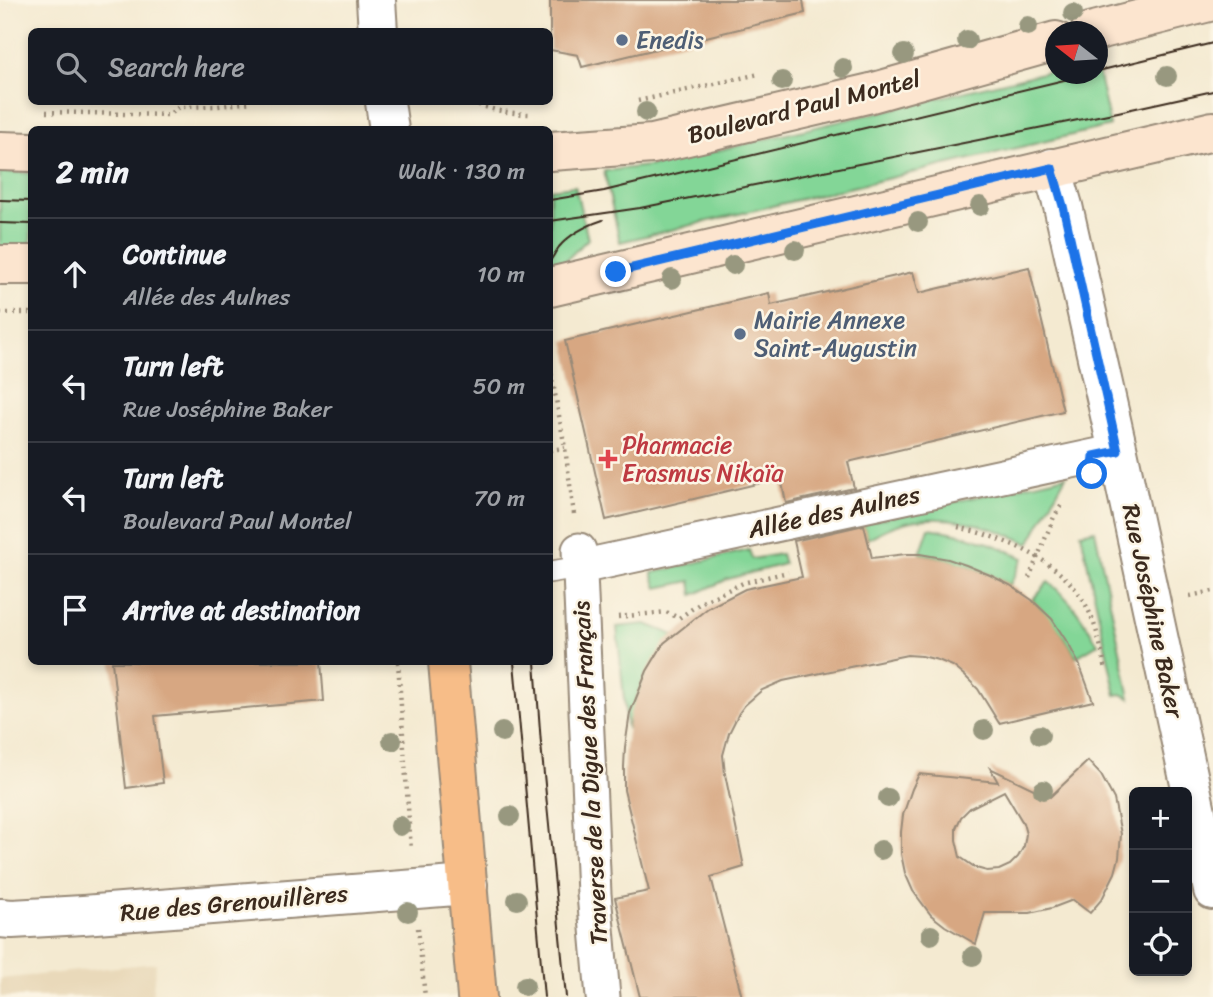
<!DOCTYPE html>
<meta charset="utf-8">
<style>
body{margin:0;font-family:Sriracha,sans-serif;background:#20242c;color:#f1f3f6}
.controls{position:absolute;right:21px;bottom:21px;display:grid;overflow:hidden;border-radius:10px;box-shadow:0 4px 10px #0003}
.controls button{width:63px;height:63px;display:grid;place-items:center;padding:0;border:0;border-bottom:2px solid #363941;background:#171b24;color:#f1f3f6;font:35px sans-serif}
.compass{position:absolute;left:1045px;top:21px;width:63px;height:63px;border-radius:50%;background:#171b24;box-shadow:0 4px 10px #0003;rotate:287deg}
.stop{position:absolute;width:21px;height:21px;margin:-16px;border:5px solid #1a73e8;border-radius:50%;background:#fff}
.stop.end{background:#1a73e8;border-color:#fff;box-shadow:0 2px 7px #0008}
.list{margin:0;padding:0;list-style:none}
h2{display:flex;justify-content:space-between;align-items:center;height:91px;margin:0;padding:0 28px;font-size:30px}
h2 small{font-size:23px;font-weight:400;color:#9ea1a6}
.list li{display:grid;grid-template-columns:46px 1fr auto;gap:21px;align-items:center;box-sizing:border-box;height:112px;padding:0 28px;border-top:2px solid #363941}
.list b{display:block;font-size:26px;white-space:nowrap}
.list p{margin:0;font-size:23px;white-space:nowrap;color:#9ea1a6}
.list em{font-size:23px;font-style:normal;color:#9ea1a6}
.icon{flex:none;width:38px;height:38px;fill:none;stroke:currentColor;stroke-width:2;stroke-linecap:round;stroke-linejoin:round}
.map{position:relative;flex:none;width:1213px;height:997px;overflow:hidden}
.search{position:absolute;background:#171b24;box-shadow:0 4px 10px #0003;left:28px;top:28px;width:525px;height:77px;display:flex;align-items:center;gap:18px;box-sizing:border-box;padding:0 24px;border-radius:10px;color:#9ea1a6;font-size:26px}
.panel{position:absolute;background:#171b24;box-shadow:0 4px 10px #0003;left:28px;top:126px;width:525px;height:539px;border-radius:10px}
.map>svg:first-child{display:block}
</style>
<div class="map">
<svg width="1213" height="997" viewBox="0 0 1213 997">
<rect width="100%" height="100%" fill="#fcf5e5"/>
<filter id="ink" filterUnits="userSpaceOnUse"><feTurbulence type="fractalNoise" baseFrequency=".0143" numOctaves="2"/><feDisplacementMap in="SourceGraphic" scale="14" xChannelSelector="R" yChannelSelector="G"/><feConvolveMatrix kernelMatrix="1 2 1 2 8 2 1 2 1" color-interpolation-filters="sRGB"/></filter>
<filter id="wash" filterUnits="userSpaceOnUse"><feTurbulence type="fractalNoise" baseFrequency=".00686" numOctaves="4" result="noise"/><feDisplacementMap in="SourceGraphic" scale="28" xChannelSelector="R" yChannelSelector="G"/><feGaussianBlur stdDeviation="1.57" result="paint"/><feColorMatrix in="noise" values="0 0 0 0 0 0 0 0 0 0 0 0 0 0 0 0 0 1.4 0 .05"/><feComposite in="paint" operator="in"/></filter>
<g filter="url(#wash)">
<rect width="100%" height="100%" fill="#f4ead1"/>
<path fill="#e9d9ba" d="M156 963 152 997H0V979Z"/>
<path fill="#83d697" stroke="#5f805a" stroke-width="2" d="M1055 70 1056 74 1098 72 1110 126 620 242 604 171 657 165Z
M0 172 31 173V248H0Z
M575 186 588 239 559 267H550V189Z
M1066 476 1029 544C991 525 940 510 897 525 887 528 877 534 867 539L863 523Z
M929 528C963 533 992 542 1023 558L1010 585C981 570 953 558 920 554Z
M1095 530 1130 698 1121 694 1116 695 1081 533Z
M749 550 752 559 781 554 784 564 728 579 693 595 691 581 657 588 652 573Z
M1048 582C1073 601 1082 618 1098 644L1076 657C1064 635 1050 618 1032 600Z
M646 624 674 635C647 668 638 688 627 729L617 627Z"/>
<g id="blocks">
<path fill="#d7a782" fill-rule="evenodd" d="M550 0H803L805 13 582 67 578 55 550 50Z
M1029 267 1063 411 848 462 854 488 786 503 781 478 606 520 565 341 769 293 771 305 913 272 919 293Z
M864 525 872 558 906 554H920L948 559 966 565 990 575 1010 585 1032 600 1052 619 1069 645 1080 666 1093 701 999 723 978 689 965 676 953 666 938 660 922 656 907 655 783 681 762 690 745 705 739 713 729 733 723 755 725 774 744 867 711 877 742 997H640L615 898 649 891 624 790V767L625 747 630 713 647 671 664 643 708 608 745 589 802 577 794 541Z
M112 662H321L324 701 155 716 163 783 126 788Z
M1088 761 1101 775 1114 799 1121 834 1119 858 1115 873 1102 899 1090 913 1073 900 1052 908 1030 913H985L976 944 945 926 931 915 913 891 905 873 901 854V832L903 815 912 789 919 774 998 782 990 768 1050 797ZM1004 791 1023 823 1026 834 1024 846 1018 857 1010 865 999 870 987 871 976 868 960 857 956 840V828L961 817 970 808Z"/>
</g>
</g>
<g filter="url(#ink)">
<use href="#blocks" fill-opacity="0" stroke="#988a78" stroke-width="2"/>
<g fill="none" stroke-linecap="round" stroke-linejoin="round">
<g stroke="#988a78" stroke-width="24">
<path id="service" d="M550 572 580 567"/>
</g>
<g stroke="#988a78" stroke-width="37">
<path id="pedestrian" d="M579 550 594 894 603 997
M580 567 1118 451"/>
</g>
<g stroke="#988a78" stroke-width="42">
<path id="minor" d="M1052 168 1063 206 1118 451 1213 890
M0 918 12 919 83 915 468 885"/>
</g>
<g stroke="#988a78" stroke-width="42">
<path id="tertiary" d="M376 0 378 32
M385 102 389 130"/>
</g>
<g stroke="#988a78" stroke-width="42">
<path id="secondary" d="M1090 32 1213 1
M0 151 32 152
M550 151 653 144 871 93 1056 41
M0 265H32
M550 287 1213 131"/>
</g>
<g stroke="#988a78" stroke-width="42">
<path id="primary" d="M448 662 477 997"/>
</g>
<path stroke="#988a78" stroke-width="4.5" stroke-dasharray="2 5" stroke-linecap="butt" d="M638 101 759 74
M472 102C490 110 512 114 532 114
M46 112 168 115 179 107 218 106 252 102
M0 313H32
M550 367 565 448 574 514
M550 450 565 448
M958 527C1002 538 1052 556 1079 594 1095 616 1100 644 1106 670
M1029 578 1054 517 1063 503
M1190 596 1213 591
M618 617 666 612 679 618 702 602 743 583 788 572
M398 662 411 850
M418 928 425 997"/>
<use href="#service" stroke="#fff" stroke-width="21"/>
<use href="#pedestrian" stroke="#fff" stroke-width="33"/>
<use href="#minor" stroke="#fff" stroke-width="38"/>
<use href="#tertiary" stroke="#fff" stroke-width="38"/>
<use href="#secondary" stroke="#fce5cf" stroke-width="38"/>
<use href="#primary" stroke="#f7bd88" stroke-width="38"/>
<path stroke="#3b2a1e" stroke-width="2" d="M1098 71 1213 43
M0 200 32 201
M550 200 604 191 1089 74
M550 221 640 208 1118 112 1213 91
M0 223 32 224
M550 261C553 257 556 251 559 247 570 234 588 225 603 220
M514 662 544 997
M535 662 541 744 566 997"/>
</g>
<g fill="#98987f">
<circle cx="1073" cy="13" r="10"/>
<circle cx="1028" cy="26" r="10"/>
<circle cx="967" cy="40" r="10"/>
<circle cx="904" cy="54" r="10"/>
<circle cx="843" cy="68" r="10"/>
<circle cx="1167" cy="76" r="10"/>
<circle cx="782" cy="81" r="10"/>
<circle cx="646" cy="112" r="10"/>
<circle cx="980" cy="206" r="10"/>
<circle cx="918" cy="222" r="10"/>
<circle cx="795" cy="250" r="10"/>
<circle cx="733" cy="265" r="10"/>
<circle cx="672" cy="279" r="10"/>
<circle cx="984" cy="730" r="10"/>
<circle cx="502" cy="732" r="10"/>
<circle cx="1040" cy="735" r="10"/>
<circle cx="392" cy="741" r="10"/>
<circle cx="1043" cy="790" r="10"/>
<circle cx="888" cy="798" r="10"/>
<circle cx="510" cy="816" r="10"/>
<circle cx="400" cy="826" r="10"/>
<circle cx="881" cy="850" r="10"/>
<circle cx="517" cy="900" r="10"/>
<circle cx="408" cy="912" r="10"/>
<circle cx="931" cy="935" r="10"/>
<circle cx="973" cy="956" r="10"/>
<circle cx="525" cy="986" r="10"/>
</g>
</g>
<g fill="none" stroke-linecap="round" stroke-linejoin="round" filter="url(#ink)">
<path stroke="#1a73e8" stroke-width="9" d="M616 272 1052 168 1063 206 1118 451 1094 456 1092 474"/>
</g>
<g fill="#5c6f8a" stroke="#fcf5e5" stroke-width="2.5">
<circle cx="622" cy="40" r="7"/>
<circle cx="740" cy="334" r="7"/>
</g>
<path fill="#e0444e" stroke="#fcf5e5" stroke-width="2.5" d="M604.5 448.5h7v7h7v7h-7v7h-7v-7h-7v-7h7z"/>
<g text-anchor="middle" stroke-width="5" stroke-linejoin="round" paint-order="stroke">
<g font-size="24" fill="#4e5e75" stroke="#fcf5e5" text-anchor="start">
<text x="636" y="48">Enedis</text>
<text x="754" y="328">Mairie Annexe<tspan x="754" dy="28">Saint-Augustin</tspan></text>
</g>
<g font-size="24" fill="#3b2a1e" stroke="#fcf5e5">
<text transform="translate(804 107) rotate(-14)" y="8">Boulevard Paul Montel</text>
<text transform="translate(834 512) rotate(-12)" y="8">Allée des Aulnes</text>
<text transform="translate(1153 611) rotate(78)" y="8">Rue Joséphine Baker</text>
<text transform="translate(590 773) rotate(-93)" y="8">Traverse de la Digue des Français</text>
<text transform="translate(234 903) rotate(-5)" y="8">Rue des Grenouillères</text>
</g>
<g font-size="24" fill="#be3a42" stroke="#fcf5e5" text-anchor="start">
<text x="622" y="453">Pharmacie<tspan x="622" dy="28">Erasmus Nikaïa</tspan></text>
</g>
</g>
</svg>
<div class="controls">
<button>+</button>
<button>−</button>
<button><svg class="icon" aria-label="locate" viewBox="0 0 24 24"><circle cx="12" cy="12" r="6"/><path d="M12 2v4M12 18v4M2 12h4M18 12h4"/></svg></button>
</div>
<svg class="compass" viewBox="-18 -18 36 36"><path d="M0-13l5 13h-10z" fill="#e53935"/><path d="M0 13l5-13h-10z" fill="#9ea1a6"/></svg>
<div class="stop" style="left:1092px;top:474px"></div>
<div class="stop end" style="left:616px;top:272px"></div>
<div class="search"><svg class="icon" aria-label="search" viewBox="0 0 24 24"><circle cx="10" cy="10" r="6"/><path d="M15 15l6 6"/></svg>Search here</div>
<section class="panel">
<h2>2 min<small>Walk · 130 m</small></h2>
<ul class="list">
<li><svg class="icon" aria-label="ahead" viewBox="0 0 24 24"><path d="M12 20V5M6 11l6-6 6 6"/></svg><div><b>Continue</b><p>Allée des Aulnes</p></div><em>10 m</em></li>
<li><svg class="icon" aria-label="left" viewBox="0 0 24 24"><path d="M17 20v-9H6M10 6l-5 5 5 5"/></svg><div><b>Turn left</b><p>Rue Joséphine Baker</p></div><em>50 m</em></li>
<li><svg class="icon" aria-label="left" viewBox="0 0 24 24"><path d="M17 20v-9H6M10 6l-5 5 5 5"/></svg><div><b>Turn left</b><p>Boulevard Paul Montel</p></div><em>70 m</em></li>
<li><svg class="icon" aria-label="arrive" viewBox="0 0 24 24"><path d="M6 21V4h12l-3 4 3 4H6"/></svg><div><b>Arrive at destination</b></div></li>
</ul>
</section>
</div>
